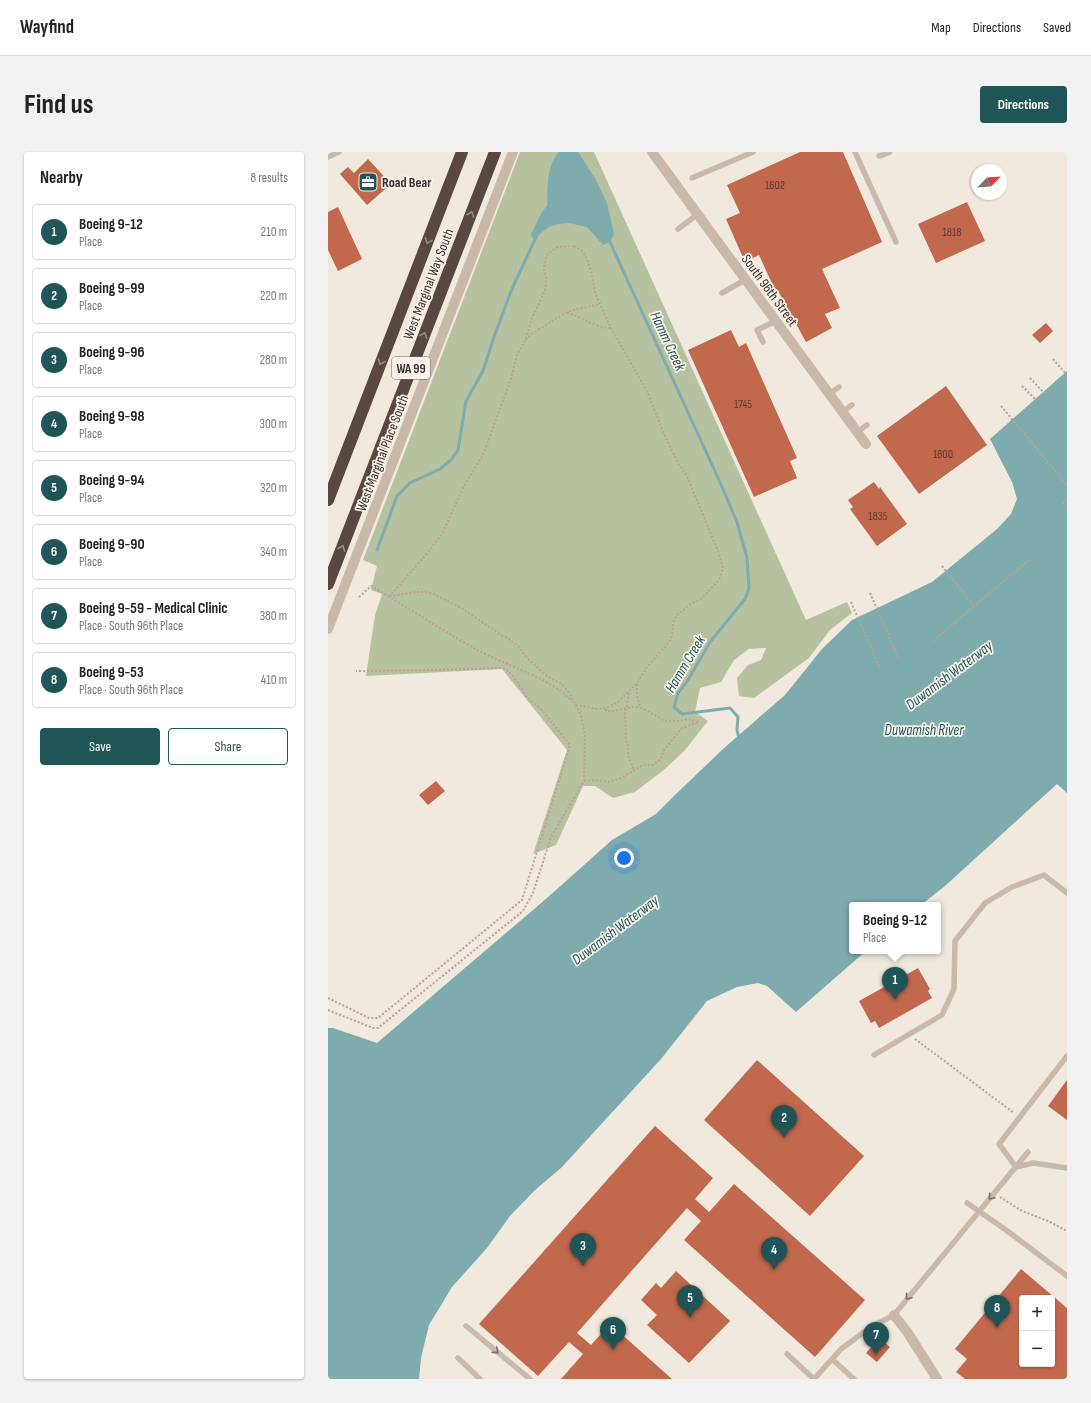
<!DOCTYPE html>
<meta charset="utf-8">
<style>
body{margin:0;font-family:"Sofia Sans Condensed",sans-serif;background:#f2f2f2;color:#222}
.controls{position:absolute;right:12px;bottom:12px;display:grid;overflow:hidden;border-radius:4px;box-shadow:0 1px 3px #0004}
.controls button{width:36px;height:36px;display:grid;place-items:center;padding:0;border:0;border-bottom:1px solid #e0e0e0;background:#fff;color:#222;font:20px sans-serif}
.compass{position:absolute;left:643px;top:12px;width:36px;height:36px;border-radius:50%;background:#fff;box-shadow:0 1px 3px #0004;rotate:65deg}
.you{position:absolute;left:296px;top:706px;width:14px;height:14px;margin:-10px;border:3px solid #fff;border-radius:50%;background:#1a73e8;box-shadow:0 0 0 6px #1a73e833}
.badge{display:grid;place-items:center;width:26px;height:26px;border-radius:50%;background:#205558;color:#fff;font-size:13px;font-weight:700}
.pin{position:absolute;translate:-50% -33px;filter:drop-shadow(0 1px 2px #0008)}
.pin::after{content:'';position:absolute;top:21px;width:14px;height:12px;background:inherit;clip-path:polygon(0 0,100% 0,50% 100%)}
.popup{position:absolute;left:521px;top:750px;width:92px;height:52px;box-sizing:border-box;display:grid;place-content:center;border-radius:4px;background:#fff;filter:drop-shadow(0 1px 3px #0005);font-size:13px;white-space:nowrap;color:#767676}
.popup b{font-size:15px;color:#222}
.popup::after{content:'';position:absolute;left:50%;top:100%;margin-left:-8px;border:8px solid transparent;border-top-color:#fff}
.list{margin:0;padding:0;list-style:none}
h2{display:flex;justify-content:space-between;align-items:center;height:52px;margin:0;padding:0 16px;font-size:17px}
h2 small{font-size:13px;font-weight:400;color:#767676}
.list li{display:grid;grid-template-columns:26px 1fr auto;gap:12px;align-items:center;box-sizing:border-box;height:56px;margin:0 8px 8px;padding:0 8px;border:1px solid #e0e0e0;border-radius:4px}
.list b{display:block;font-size:15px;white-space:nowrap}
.list p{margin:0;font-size:13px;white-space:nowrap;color:#767676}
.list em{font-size:13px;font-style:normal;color:#767676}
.actions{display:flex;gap:8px;padding:12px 16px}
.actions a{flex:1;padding:9px 0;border:1px solid #205558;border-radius:4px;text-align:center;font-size:14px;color:#205558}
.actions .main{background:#205558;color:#fff}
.map{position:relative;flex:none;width:739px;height:1227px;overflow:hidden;border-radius:4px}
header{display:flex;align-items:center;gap:24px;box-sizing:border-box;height:56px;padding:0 20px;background:#fff;border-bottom:1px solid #e0e0e0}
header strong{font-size:19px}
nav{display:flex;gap:22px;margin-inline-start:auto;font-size:14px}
.intro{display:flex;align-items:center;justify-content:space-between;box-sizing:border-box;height:96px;padding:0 24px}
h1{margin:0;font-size:28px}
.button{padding:10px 18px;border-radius:4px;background:#205558;color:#fff;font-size:14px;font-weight:700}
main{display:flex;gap:24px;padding:0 24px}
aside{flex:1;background:#fff;border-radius:4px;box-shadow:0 1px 3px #0004}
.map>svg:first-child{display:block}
</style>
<header>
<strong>Wayfind</strong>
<nav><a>Map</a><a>Directions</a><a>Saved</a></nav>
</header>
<div class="intro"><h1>Find us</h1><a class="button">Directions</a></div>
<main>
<aside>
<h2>Nearby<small>8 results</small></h2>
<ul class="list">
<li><span class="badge">1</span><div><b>Boeing 9-12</b><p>Place</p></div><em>210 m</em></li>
<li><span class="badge">2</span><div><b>Boeing 9-99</b><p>Place</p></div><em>220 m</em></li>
<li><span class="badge">3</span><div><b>Boeing 9-96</b><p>Place</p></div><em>280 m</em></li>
<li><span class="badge">4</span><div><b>Boeing 9-98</b><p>Place</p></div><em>300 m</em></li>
<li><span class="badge">5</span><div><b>Boeing 9-94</b><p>Place</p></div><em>320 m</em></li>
<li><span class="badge">6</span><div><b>Boeing 9-90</b><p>Place</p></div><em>340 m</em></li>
<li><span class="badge">7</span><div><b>Boeing 9-59 - Medical Clinic</b><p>Place · South 96th Place</p></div><em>380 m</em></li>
<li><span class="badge">8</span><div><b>Boeing 9-53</b><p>Place · South 96th Place</p></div><em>410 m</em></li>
</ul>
<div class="actions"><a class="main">Save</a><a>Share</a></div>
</aside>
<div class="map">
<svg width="739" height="1227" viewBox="0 0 739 1227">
<rect width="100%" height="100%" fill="#f2e9de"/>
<path fill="#b6c19f" d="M192 0H266L478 468 519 450 524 461 502 478 481 506 426 546 411 544 409 526 420 513 433 508 438 496 421 497 406 508 393 530 372 536 367 560 380 569 357 598 337 617 307 640 285 646 267 634H255L228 693 205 702 239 598 174 517 38 524 47 463 54 442 43 438 49 414 35 408Z"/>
<path fill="#7eacae" d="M231 0H250L267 26 279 51 286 82 282 90 275 93 259 75 241 71 230 72 221 75 205 87 203 82C209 72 211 62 219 54 220 36 218 14 231 0Z
M739 219V641L729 632 617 734 593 753H524V799H538L468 860 439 834 430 831 409 835 379 849 333 907 234 1015 206 1039 182 1064 159 1096 124 1135 101 1173 93 1206 91 1227H0V876H5L49 891 219 746 284 688 328 662 348 642 395 597 457 543 494 497 524 468 604 430 669 377 683 362 689 347 684 330 662 287Z"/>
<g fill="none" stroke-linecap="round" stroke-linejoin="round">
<path stroke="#7eacae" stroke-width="3" d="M281 88 391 328 409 370 419 406 421 436 417 447 382 490 360 528 350 541 346 555 354 562 402 556 410 565 409 578 411 586
M49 398 69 344 82 331 112 317 123 308 130 298 138 249 155 219 167 182 184 137 209 83"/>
</g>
<path fill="#c1684d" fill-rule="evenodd" d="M472 0H515L554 90 494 117 512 156 497 162 504 176 478 190 449 137 447 138 431 103 417 110 398 67 412 61 399 33Z
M40 7 63 32 39 53 12 22 20 15 26 21Z
M639 50 657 89 608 111 590 72Z
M10 55 34 107 10 119 0 98V60Z
M718 171 725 179 712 191 704 183Z
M403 178 411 195 418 191 469 306 462 309 469 326 426 345 360 198Z
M618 234 659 293 591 342 549 284Z
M546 330 551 337 552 335 579 372 549 394 522 357 525 355 520 348Z
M108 629 117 639 100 653 91 643Z
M590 816 602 837 600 839 604 846 551 876 547 869 543 871 531 849Z
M429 908 536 1004 482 1064 376 968Z
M739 928V968L720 954Z
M327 974 385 1026 367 1047 381 1060 406 1032 537 1148 487 1205 356 1088 373 1069 359 1056 249 1181 263 1193 282 1172 344 1227H233L255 1202 241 1190 210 1224 151 1172Z
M693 1117 739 1156V1227H637L628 1220 639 1207 627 1197ZM694 1146H724V1212H694Z
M348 1119 402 1169 361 1211 319 1173 329 1163 313 1148 328 1131 333 1136Z
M551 1186 562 1195 549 1210 538 1201Z"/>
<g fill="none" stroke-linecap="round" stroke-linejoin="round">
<path stroke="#b6a395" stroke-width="2" stroke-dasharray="2 2" stroke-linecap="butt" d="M246 94 254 99 258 105 263 119 267 141 283 176 319 239 336 282 351 313 358 322 390 399 395 416 391 428 373 447 361 453 349 463 346 468 343 488 319 515 309 531 289 551 278 556 269 557 248 553 242 542 234 532 219 524 201 508 190 494 181 487 173 483 132 455 105 442 98 440H89L62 444 96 405 114 382 136 334 155 303 183 227 189 203 197 189 204 166 217 139 218 126 216 118 218 104 229 95Z
M239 161C254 164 266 176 283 176
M198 188 202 183 237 161 249 157 272 152
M725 207 739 223
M702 226 717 242
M694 234 709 249
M673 254 739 333
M735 352 739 343
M614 414 646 454
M542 441 571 507
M31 445 43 434C80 455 116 480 153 500 180 514 224 527 244 549
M523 450 552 516
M605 489 702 407
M301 541 297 562 298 589 300 592V604L306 618
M278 557V559C290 560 300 554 312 555
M256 629 268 628 281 630 293 626 315 613H325L333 607 336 598 354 576 371 570 360 567 351 569H337L312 555 309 543V531
M0 846 41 866H50L194 748 242 593 214 558 199 545 184 523 178 517 175 516 106 518 28 519
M0 858 45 876H50L195 759 205 741 223 685 256 629 257 583 253 563 247 552
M587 887 686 961
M672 1045 694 1059 720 1069 739 1079"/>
<path stroke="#cab9ab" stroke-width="5.5" d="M527 0 568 90
M551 4 555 3 562 0
M0 5 11 0
M364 26 425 0
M350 77 370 62
M394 141 417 128
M435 190 429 178 448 169
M501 242 511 235
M514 260 524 253
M529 280 539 273
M546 903 614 863 626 837 627 789 657 751 684 735 716 723 739 741
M688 1015 671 992 739 904
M688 1015 705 1011 739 1016
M639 1051 678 1078 739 1124
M138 1174 202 1227
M459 1202 486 1227
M130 1206 152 1227
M504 1207 526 1227
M486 1227 513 1197 543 1175 566 1163 700 1000"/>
<path stroke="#cab9ab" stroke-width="10" d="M324 0 538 292
M566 1163 580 1181 609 1227"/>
<path stroke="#cab9ab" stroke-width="10" d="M0 477 185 0"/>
<path stroke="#584841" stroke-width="12" d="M0 348 134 0
M0 432 167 0"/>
</g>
<defs><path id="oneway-chevron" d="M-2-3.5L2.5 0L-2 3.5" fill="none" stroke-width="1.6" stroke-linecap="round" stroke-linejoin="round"/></defs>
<g stroke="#988c85">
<use href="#oneway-chevron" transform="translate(143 62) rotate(-69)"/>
<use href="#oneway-chevron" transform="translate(100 89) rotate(111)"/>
<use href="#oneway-chevron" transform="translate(96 183) rotate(-69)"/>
<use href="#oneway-chevron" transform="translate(53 210) rotate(111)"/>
<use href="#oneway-chevron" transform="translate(14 396) rotate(-69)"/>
</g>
<g stroke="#7a6d64">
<use href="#oneway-chevron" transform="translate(663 1045) rotate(130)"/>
<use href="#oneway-chevron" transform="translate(580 1145) rotate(130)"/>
<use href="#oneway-chevron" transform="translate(168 1199) rotate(40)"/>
</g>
<defs>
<g id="office-square" transform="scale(1)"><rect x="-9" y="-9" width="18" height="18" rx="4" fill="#205558" stroke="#f9f3eb"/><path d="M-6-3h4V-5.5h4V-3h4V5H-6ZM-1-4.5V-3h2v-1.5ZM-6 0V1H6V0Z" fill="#fff"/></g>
</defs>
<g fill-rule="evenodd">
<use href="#office-square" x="40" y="30"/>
</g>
<g text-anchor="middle" stroke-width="3.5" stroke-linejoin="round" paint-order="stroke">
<g font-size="12" fill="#5a3c33">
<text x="447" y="37">1602</text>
<text x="624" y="84">1818</text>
<text x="415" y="256">1745</text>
<text x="615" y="306">1800</text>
<text x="550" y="368">1835</text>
</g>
<rect fill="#f9f3eb" stroke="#726964" stroke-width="1" x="64" y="205" width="38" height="22" rx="3"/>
<g font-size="13" font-weight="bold" fill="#382e2a">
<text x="83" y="221">WA 99</text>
</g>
<g font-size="14" font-weight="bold" fill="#382e2a" stroke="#f9f3eb" text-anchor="start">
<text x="54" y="35">Road Bear</text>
</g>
<g font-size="14" fill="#382e2a" stroke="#f9f3eb">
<text transform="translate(100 132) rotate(-69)" y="5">West Marginal Way South</text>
<text transform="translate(442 138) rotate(54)" y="5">South 96th Street</text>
<text transform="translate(54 301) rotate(-69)" y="5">West Marginal Place South</text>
</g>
<g font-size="15" font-style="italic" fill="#205558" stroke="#f9f3eb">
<text transform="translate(340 189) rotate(65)" y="5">Hamm Creek</text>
<text transform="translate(357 512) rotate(-59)" y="5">Hamm Creek</text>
<text transform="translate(621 523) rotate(-37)" y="5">Duwamish Waterway</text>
<text x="596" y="583">Duwamish River</text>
<text transform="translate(287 778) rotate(-37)" y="5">Duwamish Waterway</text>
</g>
</g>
</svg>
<div class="controls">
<button>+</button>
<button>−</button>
</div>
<svg class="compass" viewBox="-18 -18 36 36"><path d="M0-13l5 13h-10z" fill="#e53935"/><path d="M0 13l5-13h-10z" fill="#767676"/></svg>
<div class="you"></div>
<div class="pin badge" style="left:567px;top:848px">1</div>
<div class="popup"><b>Boeing 9-12</b>Place</div>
<div class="pin badge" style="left:456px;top:986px">2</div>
<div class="pin badge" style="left:255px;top:1114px">3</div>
<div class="pin badge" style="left:446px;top:1118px">4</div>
<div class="pin badge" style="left:362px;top:1166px">5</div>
<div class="pin badge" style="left:285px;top:1198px">6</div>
<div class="pin badge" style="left:548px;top:1203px">7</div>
<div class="pin badge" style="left:669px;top:1176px">8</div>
</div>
</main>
